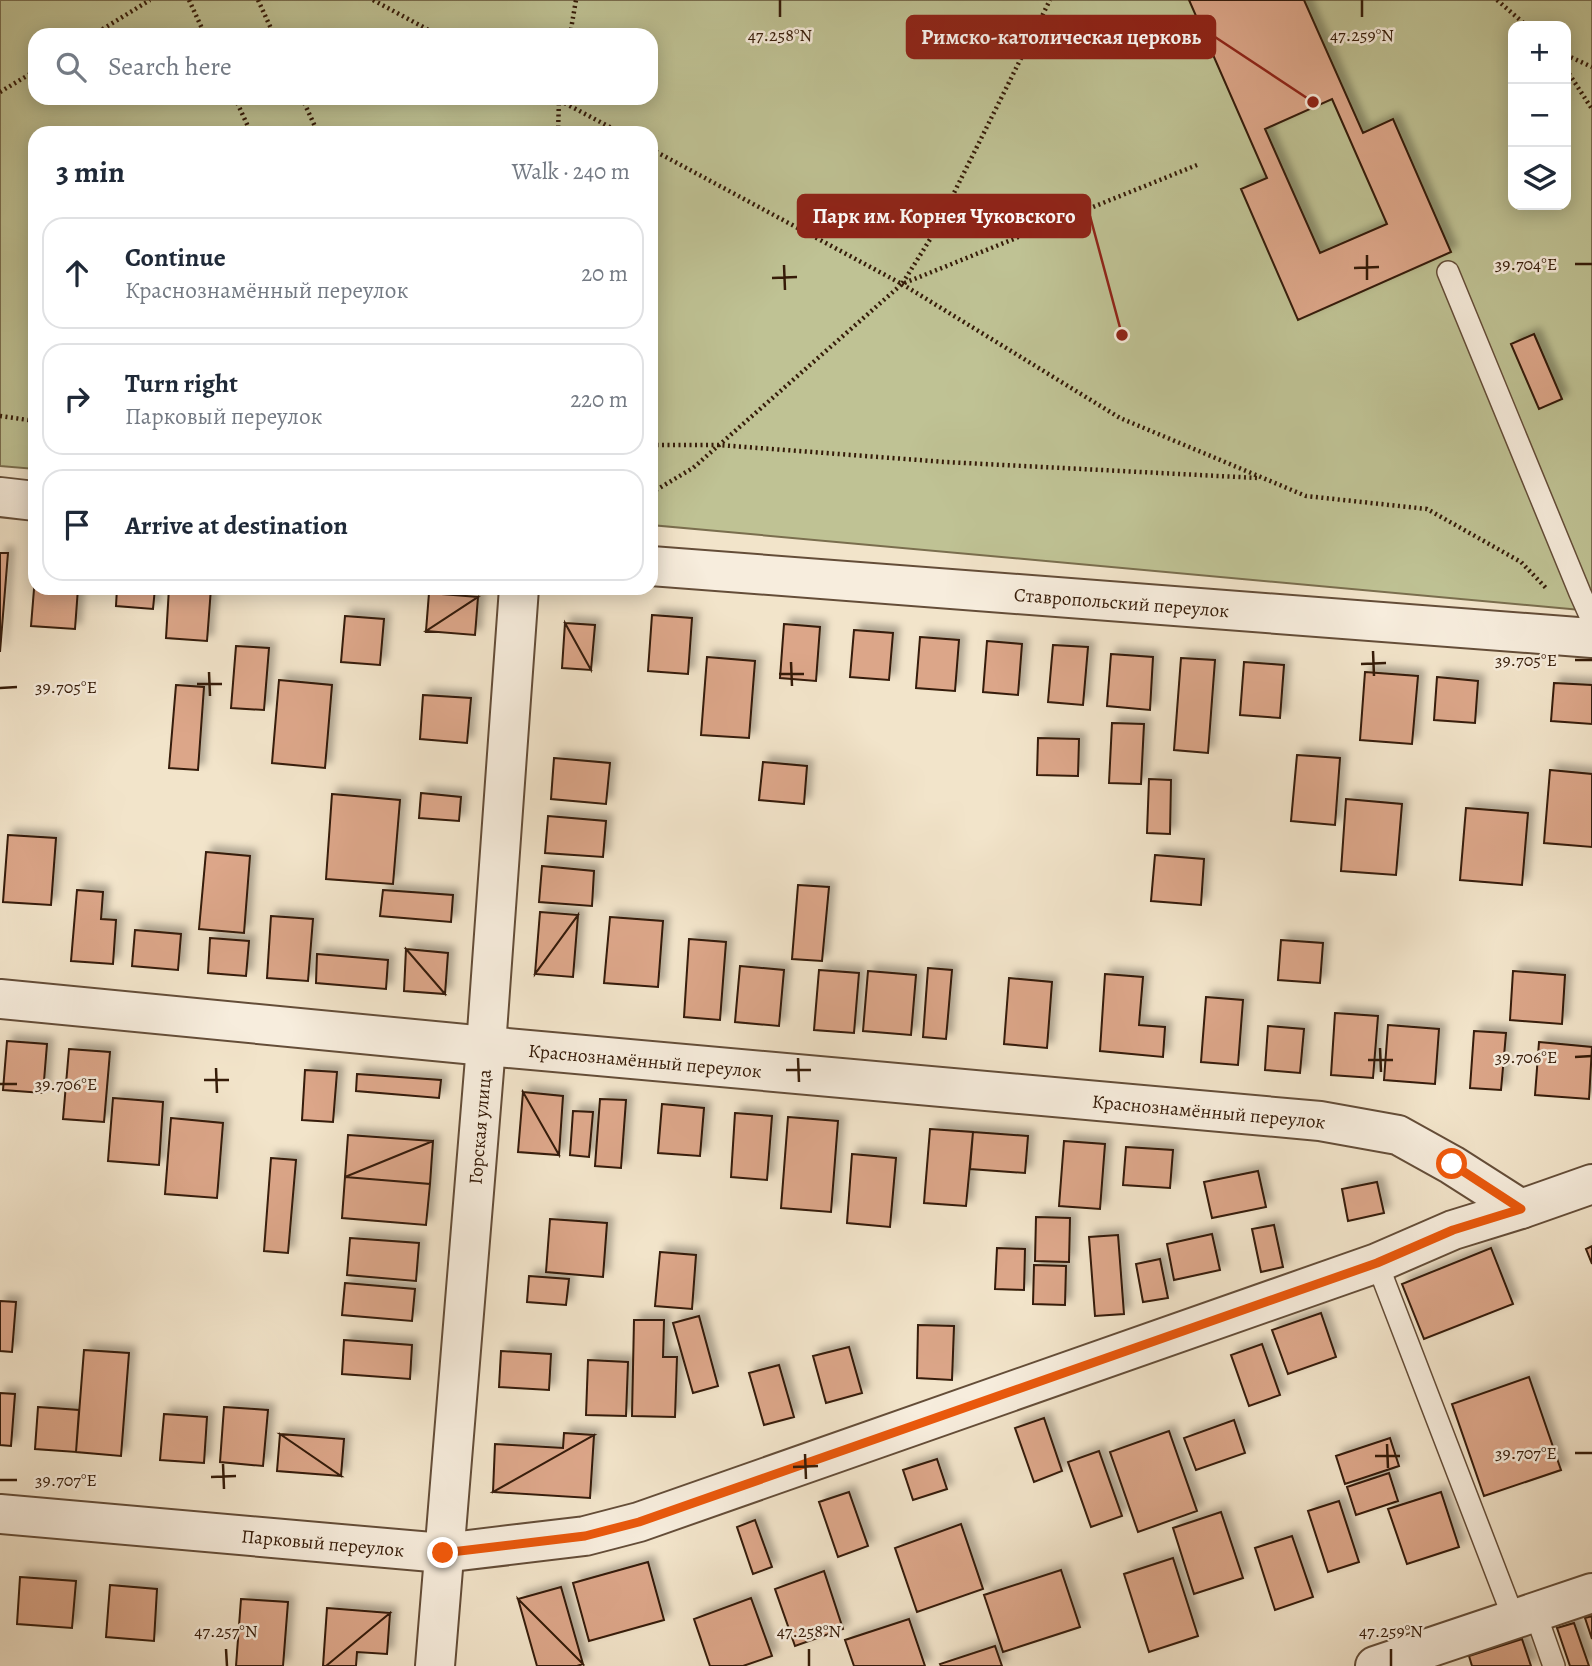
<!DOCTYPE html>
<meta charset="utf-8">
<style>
body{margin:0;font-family:Alegreya,serif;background:#f2f2f3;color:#1f2937}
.controls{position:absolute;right:21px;top:21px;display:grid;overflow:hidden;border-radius:14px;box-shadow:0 4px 18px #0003}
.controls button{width:63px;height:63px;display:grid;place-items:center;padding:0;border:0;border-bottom:2px solid #e0e1e3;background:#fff;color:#1f2937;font:35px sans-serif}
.stop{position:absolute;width:21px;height:21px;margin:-16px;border:5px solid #ea580c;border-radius:50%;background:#fff}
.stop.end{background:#ea580c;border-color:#fff;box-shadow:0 2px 7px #0008}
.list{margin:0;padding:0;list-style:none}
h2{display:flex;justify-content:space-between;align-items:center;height:91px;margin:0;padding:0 28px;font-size:30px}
h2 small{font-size:23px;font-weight:400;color:#747a83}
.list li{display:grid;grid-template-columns:46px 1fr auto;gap:21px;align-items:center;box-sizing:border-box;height:112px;margin:0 14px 14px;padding:0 14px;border:2px solid #e0e1e3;border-radius:21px}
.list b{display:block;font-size:26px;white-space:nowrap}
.list p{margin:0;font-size:23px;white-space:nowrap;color:#747a83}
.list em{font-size:23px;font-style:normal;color:#747a83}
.icon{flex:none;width:38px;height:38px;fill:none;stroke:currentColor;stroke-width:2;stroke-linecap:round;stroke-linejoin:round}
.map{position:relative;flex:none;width:1592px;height:1666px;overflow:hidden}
.search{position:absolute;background:#fff;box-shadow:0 4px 18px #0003;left:28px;top:28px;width:630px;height:77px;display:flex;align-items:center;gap:18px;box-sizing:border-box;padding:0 24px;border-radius:21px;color:#747a83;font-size:26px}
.panel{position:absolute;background:#fff;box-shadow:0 4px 18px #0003;left:28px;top:126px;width:630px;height:469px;border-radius:21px}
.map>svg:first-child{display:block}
</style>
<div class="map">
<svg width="1592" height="1666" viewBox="0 0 1592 1666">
<defs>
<filter id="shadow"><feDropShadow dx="6" dy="-6" stdDeviation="3.5" flood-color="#0004"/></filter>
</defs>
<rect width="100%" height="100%" fill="#f2e4ca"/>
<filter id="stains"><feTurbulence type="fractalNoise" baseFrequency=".00286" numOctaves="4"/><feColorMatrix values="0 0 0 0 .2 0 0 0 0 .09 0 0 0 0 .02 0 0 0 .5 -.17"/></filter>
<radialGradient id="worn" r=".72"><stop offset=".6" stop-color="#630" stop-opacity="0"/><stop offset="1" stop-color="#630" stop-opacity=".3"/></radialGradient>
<path fill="#bfc294" stroke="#7a6e4e" stroke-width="2" fill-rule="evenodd" d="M0 0H1592V611L651 525V133H35V469L0 466ZM1513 26H1566V205H1513ZM35 35H651V98H35Z"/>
<path fill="#dca689" stroke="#351b08" stroke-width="2" fill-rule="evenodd" filter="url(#shadow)" d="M1189 0H1304L1363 133 1393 119 1451 252 1298 320 1241 189 1267 178ZM1332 99 1387 224 1320 253 1265 129Z
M1534 334 1562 399 1539 409 1511 344Z
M0 553H8L0 652Z
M35 577V588H78L75 629 31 626Z
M117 588H155L153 609 116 606Z
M169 588H211L207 641 166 638Z
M429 593 478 597 426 631Z
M478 597 475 635 426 631Z
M652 615 692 618 688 674 648 671Z
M345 616 384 619 380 665 341 662Z
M565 623 591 670 562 668Z
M565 623 595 625 591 670Z
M784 624 820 627 816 681 780 678Z
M854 630 893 633 889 680 850 677Z
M920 637 959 640 955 691 916 688Z
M987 641 1022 644 1018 695 983 692Z
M1053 645 1088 647 1083 705 1048 702Z
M236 646 269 648 264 710 231 708Z
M1111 654 1153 657 1150 710 1107 706Z
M707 657 755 661 749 738 701 735Z
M1181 658 1215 660 1208 753 1174 750Z
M1244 662 1284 665 1280 718 1240 715Z
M1365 672 1418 676 1412 744 1360 740Z
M1437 677 1478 681 1475 723 1434 720Z
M279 680 332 685 325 768 272 763Z
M1554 683 1592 685V724L1551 721Z
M176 685 204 687 198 770 169 768Z
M423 695 471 698 467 743 420 739Z
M1112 723 1144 724 1141 784 1109 783Z
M1038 738 1079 739 1078 776 1037 775Z
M1297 755 1340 758 1335 825 1291 821Z
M554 758 610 763 606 804 551 799Z
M763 762 807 766 804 804 759 800Z
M1550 770 1592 774V847L1544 843Z
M1149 779 1171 780 1170 834 1147 833Z
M421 793 461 797 459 821 419 818Z
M332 794 400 800 393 884 326 879Z
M1346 799 1402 804 1396 875 1341 871Z
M1466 808 1528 813 1522 885 1460 880Z
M548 816 606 821 603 857 545 853Z
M8 835 56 838 51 905 3 902Z
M206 852 250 856 244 933 199 929Z
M1155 855 1204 859 1201 905 1151 901Z
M542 866 594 871 592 906 539 902Z
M798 885 829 887 822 961 792 959Z
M77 890 103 892 101 919 116 920 113 964 71 961Z
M383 890 453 895 451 922 380 916Z
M540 912 578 915 535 974Z
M578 915 573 977 535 974Z
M271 916 313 919 308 981 267 978Z
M610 917 663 921 658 987 604 983Z
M135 930 181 934 178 970 132 966Z
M210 938 249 941 246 976 208 973Z
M689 939 726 942 720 1020 684 1017Z
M1281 940 1323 943 1320 983 1278 980Z
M406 949 448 953 445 994Z
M406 949 445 994 404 991Z
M317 954 388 960 386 989 316 983Z
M740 966 784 970 779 1026 735 1022Z
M928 968 952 970 946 1039 923 1037Z
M819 970 859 973 854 1033 814 1030Z
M868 971 916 975 911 1035 863 1031Z
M1513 971 1565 975 1562 1024 1510 1020Z
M1105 974 1143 977 1139 1025 1165 1027 1163 1057 1100 1051Z
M1009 978 1052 982 1047 1048 1004 1044Z
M1206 997 1243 1000 1238 1065 1201 1062Z
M1335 1013 1378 1016 1373 1078 1331 1075Z
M1388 1025 1439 1029 1435 1084 1384 1080Z
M1268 1026 1304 1029 1300 1073 1265 1070Z
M1474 1031 1506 1033 1501 1090 1470 1088Z
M7 1041 47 1044 43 1093 3 1090Z
M1539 1042 1592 1047 1589 1099 1535 1095Z
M69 1049 110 1052 104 1122 63 1119Z
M305 1070 337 1072 333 1122 302 1120Z
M357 1074 441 1080 439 1098 356 1091Z
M523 1092 559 1155 518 1152Z
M523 1092 563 1096 559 1155Z
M113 1098 163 1102 159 1165 108 1161Z
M600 1099 626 1100 621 1168 595 1166Z
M662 1104 704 1108 700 1156 658 1153Z
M573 1111 593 1112 589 1157 570 1155Z
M735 1113 772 1116 767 1180 731 1177Z
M788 1117 838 1121 831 1212 781 1208Z
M171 1118 223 1123 217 1198 165 1194Z
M930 1129 973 1132 966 1206 924 1203Z
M973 1132 1028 1136 1025 1173 970 1169Z
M348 1135 433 1141 345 1177Z
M433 1141 430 1184 345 1177Z
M1064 1141 1105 1144 1100 1209 1059 1206Z
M1126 1147 1173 1150 1170 1188 1123 1185Z
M852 1154 896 1158 890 1227 847 1223Z
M271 1158 296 1160 288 1253 264 1251Z
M1258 1171 1266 1207 1212 1218 1204 1182Z
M345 1177 430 1184 426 1225 342 1218Z
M1377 1182 1384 1213 1348 1221 1342 1189Z
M1036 1217 1070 1218 1069 1262 1035 1261Z
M550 1219 607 1223 603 1277 546 1272Z
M1274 1225 1283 1267 1261 1272 1252 1229Z
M1212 1234 1220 1270 1174 1280 1167 1244Z
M1118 1235 1124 1314 1095 1316 1089 1237Z
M350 1238 419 1243 416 1281 347 1275Z
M1592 1246V1264L1586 1249Z
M997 1248 1025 1249 1024 1290 995 1289Z
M1491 1248 1513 1304 1424 1339 1402 1284Z
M660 1252 696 1255 692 1309 655 1306Z
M1160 1259 1168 1298 1143 1302 1136 1264Z
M1034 1265 1066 1266 1065 1305 1033 1304Z
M529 1276 569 1279 566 1305 527 1302Z
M345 1283 415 1289 412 1321 342 1315Z
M0 1301 16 1302 12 1352 0 1351Z
M1321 1313 1336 1357 1288 1374 1272 1330Z
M699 1316 718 1386 693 1393 673 1323Z
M634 1320H664L663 1357H677L675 1417 632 1416Z
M918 1325 954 1326 952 1380 917 1378Z
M344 1340 412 1345 410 1379 342 1374Z
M1262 1344 1280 1395 1249 1406 1231 1355Z
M849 1347 862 1393 826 1403 813 1356Z
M84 1350 129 1353 121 1456 76 1452Z
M501 1351 551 1354 549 1390 499 1387Z
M588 1360 628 1362 626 1416 586 1415Z
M779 1365 794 1417 764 1425 749 1373Z
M1529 1377 1561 1470 1484 1496 1452 1404Z
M0 1393 15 1394 11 1446 0 1445Z
M38 1407 79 1410 76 1452 35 1449Z
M224 1407 268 1410 263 1466 220 1462Z
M164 1414 207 1417 204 1463 160 1460Z
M1044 1418 1062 1471 1034 1482 1015 1428Z
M1234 1420 1245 1453 1196 1470 1184 1438Z
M1169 1431 1197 1511 1138 1532 1110 1452Z
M564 1433 594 1435 493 1492 495 1444 563 1448Z
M280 1434 341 1476 277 1471Z
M280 1434 344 1439 341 1476Z
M594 1435 590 1498 493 1492Z
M1390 1438 1399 1466 1345 1484 1336 1456Z
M1099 1451 1122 1516 1091 1527 1068 1462Z
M937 1459 947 1489 913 1500 903 1470Z
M1389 1473 1398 1501 1356 1515 1347 1487Z
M849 1492 868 1546 838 1557 819 1502Z
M1441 1492 1459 1547 1407 1564 1388 1509Z
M1339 1501 1359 1562 1328 1572 1308 1511Z
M1221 1512 1243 1578 1194 1594 1173 1528Z
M755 1520 772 1567 753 1574 737 1527Z
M961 1524 983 1589 917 1612 895 1548Z
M1292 1536 1313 1597 1275 1610 1255 1548Z
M1173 1558 1198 1636 1149 1652 1124 1574Z
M648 1562 664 1620 589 1641 573 1583Z
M1061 1570 1080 1627 1003 1652 984 1595Z
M824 1571 843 1629 795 1646 775 1589Z
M20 1577 76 1581 72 1628 17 1624Z
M110 1585 157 1589 154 1641 106 1637Z
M561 1587 583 1664 518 1599Z
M751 1598 772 1656 743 1666H710L694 1619Z
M241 1599 288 1602 283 1666H236Z
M518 1599 583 1664 577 1666H537Z
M327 1608 390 1613 326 1666H323Z
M390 1613 387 1654 357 1652 356 1666H326Z
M1592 1616V1639L1585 1618Z
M909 1619 925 1666H854L845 1640Z
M1574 1623 1589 1666H1570L1557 1628Z
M1522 1639 1531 1666H1472L1469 1656Z
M995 1646 1002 1666H941L940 1664Z"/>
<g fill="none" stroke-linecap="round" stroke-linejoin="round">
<g stroke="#644d38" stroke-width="24">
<path id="service" d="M1448 272 1580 593 1592 620
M1377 1263 1514 1619
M1535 1612 1554 1666"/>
</g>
<g stroke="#644d38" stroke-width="42">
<g id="minor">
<path id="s1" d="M0 999 486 1046 1320 1121 1398 1135 1452 1165 1521 1209"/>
<path id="s2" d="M0 1514 443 1553 585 1536 639 1522 1377 1263 1453 1230 1521 1209 1592 1184"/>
<path id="s3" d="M435 1666 486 1046 519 588"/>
</g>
</g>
<g stroke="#644d38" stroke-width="42">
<g id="tertiary">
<path d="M0 497 35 501"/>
<path id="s4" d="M651 566 1592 638"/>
<path d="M1375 1666 1592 1593"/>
</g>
</g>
<path stroke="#351b08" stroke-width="4.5" stroke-dasharray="2 3.5" stroke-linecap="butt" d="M189 0 205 35
M258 0 274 35
M373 0 438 35
M1497 0 1527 26
M93 35 150 0
M570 35 576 0
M1566 55 1592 67
M1566 69 1592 109
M0 92 35 71
M235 98 251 133
M302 98 318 133
M555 98 621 133
M558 133 559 99
M651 149 902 284 934 233 1050 0
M902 284 1120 418 1306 496 1427 509 1521 562 1546 588
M0 416 35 421
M651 445H719L945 462 1258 478
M651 493 693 468 902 284 1197 165"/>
<use href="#service" stroke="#f7eddd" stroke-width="21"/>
<use href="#minor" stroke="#f7eddd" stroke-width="38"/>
<use href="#tertiary" stroke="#f7eddd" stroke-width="38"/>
</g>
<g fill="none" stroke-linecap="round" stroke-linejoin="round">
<path stroke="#ea580c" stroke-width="9" d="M443 1553 585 1536 639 1522 1377 1263 1453 1230 1521 1209 1452 1164"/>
</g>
<path fill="none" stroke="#351b08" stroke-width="2.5" d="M780 0V17M1362 0V17M1367 255V280M1575 264H1592M784 265 785 290M1354 268 1379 267M772 278 797 277M1373 651 1374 676M1575 660H1592M791 662 792 686M1361 664 1386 663M209 672 210 696M779 674H804M197 684H222M0 688 17 687M1380 1048 1381 1072M1575 1057 1592 1056M798 1058 799 1082M1368 1060H1393M216 1068 217 1093M786 1070H811M204 1080H229M0 1084H17M1387 1444 1388 1468M1575 1453H1592M805 1454 806 1479M1375 1456H1400M223 1464 224 1489M793 1467 818 1466M211 1477 236 1476M0 1480H17M226 1649 227 1666M809 1649V1666M1391 1649V1666"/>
<g text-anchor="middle" stroke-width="5" stroke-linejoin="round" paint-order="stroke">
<g font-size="19" fill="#351b08" stroke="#f7eddd">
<text dy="7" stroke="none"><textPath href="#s4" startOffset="472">Ставропольский переулок</textPath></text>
<text dy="7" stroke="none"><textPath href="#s1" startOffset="648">Краснознамённый переулок</textPath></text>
<text dy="7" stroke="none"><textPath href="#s1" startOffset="1214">Краснознамённый переулок</textPath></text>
<text dy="7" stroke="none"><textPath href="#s3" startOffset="541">Горская улица</textPath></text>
<text dy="7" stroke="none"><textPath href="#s2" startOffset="324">Парковый переулок</textPath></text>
</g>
</g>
<g font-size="18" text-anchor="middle" fill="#351b08" stroke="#f7eddd" stroke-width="5" stroke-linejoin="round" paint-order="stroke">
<text x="780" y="41">47.258°N</text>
<text x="1362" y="41">47.259°N</text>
<text x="1526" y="270">39.704°E</text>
<text x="1526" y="666">39.705°E</text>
<text x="66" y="693">39.705°E</text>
<text x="1526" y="1063">39.706°E</text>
<text x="66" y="1090">39.706°E</text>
<text x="1526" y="1459">39.707°E</text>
<text x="66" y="1486">39.707°E</text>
<text x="226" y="1637">47.257°N</text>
<text x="809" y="1637">47.258°N</text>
<text x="1391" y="1637">47.259°N</text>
</g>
<path fill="none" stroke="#8f2418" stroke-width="2.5" d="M1313 102L1215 37M1122 335L1090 216"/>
<g fill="#8f2418" stroke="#f7eddd" stroke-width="2.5">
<circle cx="1313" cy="102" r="7"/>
<circle cx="1122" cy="335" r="7"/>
</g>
<g fill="#8f2418" stroke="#8f2418" stroke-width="2.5">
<rect x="907" y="16" width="308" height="42" rx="7"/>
<rect x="798" y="195" width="292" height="42" rx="7"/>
</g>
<g font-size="21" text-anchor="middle" font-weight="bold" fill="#fff">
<text x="1061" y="44">Римско-католическая церковь</text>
<text x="944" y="223">Парк им. Корнея Чуковского</text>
</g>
<rect width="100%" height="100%" filter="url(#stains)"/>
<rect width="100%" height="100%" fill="url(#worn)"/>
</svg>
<div class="controls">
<button>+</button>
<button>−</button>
<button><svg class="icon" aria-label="layers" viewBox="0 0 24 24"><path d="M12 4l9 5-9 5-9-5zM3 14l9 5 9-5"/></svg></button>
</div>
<div class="stop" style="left:1452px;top:1164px"></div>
<div class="stop end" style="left:443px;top:1553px"></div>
<div class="search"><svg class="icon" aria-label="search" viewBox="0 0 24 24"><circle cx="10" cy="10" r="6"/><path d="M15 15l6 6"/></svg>Search here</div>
<section class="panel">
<h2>3 min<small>Walk · 240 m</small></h2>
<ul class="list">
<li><svg class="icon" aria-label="ahead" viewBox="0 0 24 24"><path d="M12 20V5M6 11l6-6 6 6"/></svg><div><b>Continue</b><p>Краснознамённый переулок</p></div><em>20 m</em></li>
<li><svg class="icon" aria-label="right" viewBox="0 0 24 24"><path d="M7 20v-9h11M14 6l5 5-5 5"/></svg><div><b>Turn right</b><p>Парковый переулок</p></div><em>220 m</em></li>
<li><svg class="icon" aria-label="arrive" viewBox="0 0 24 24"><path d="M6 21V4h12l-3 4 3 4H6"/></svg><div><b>Arrive at destination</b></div></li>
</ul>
</section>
</div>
